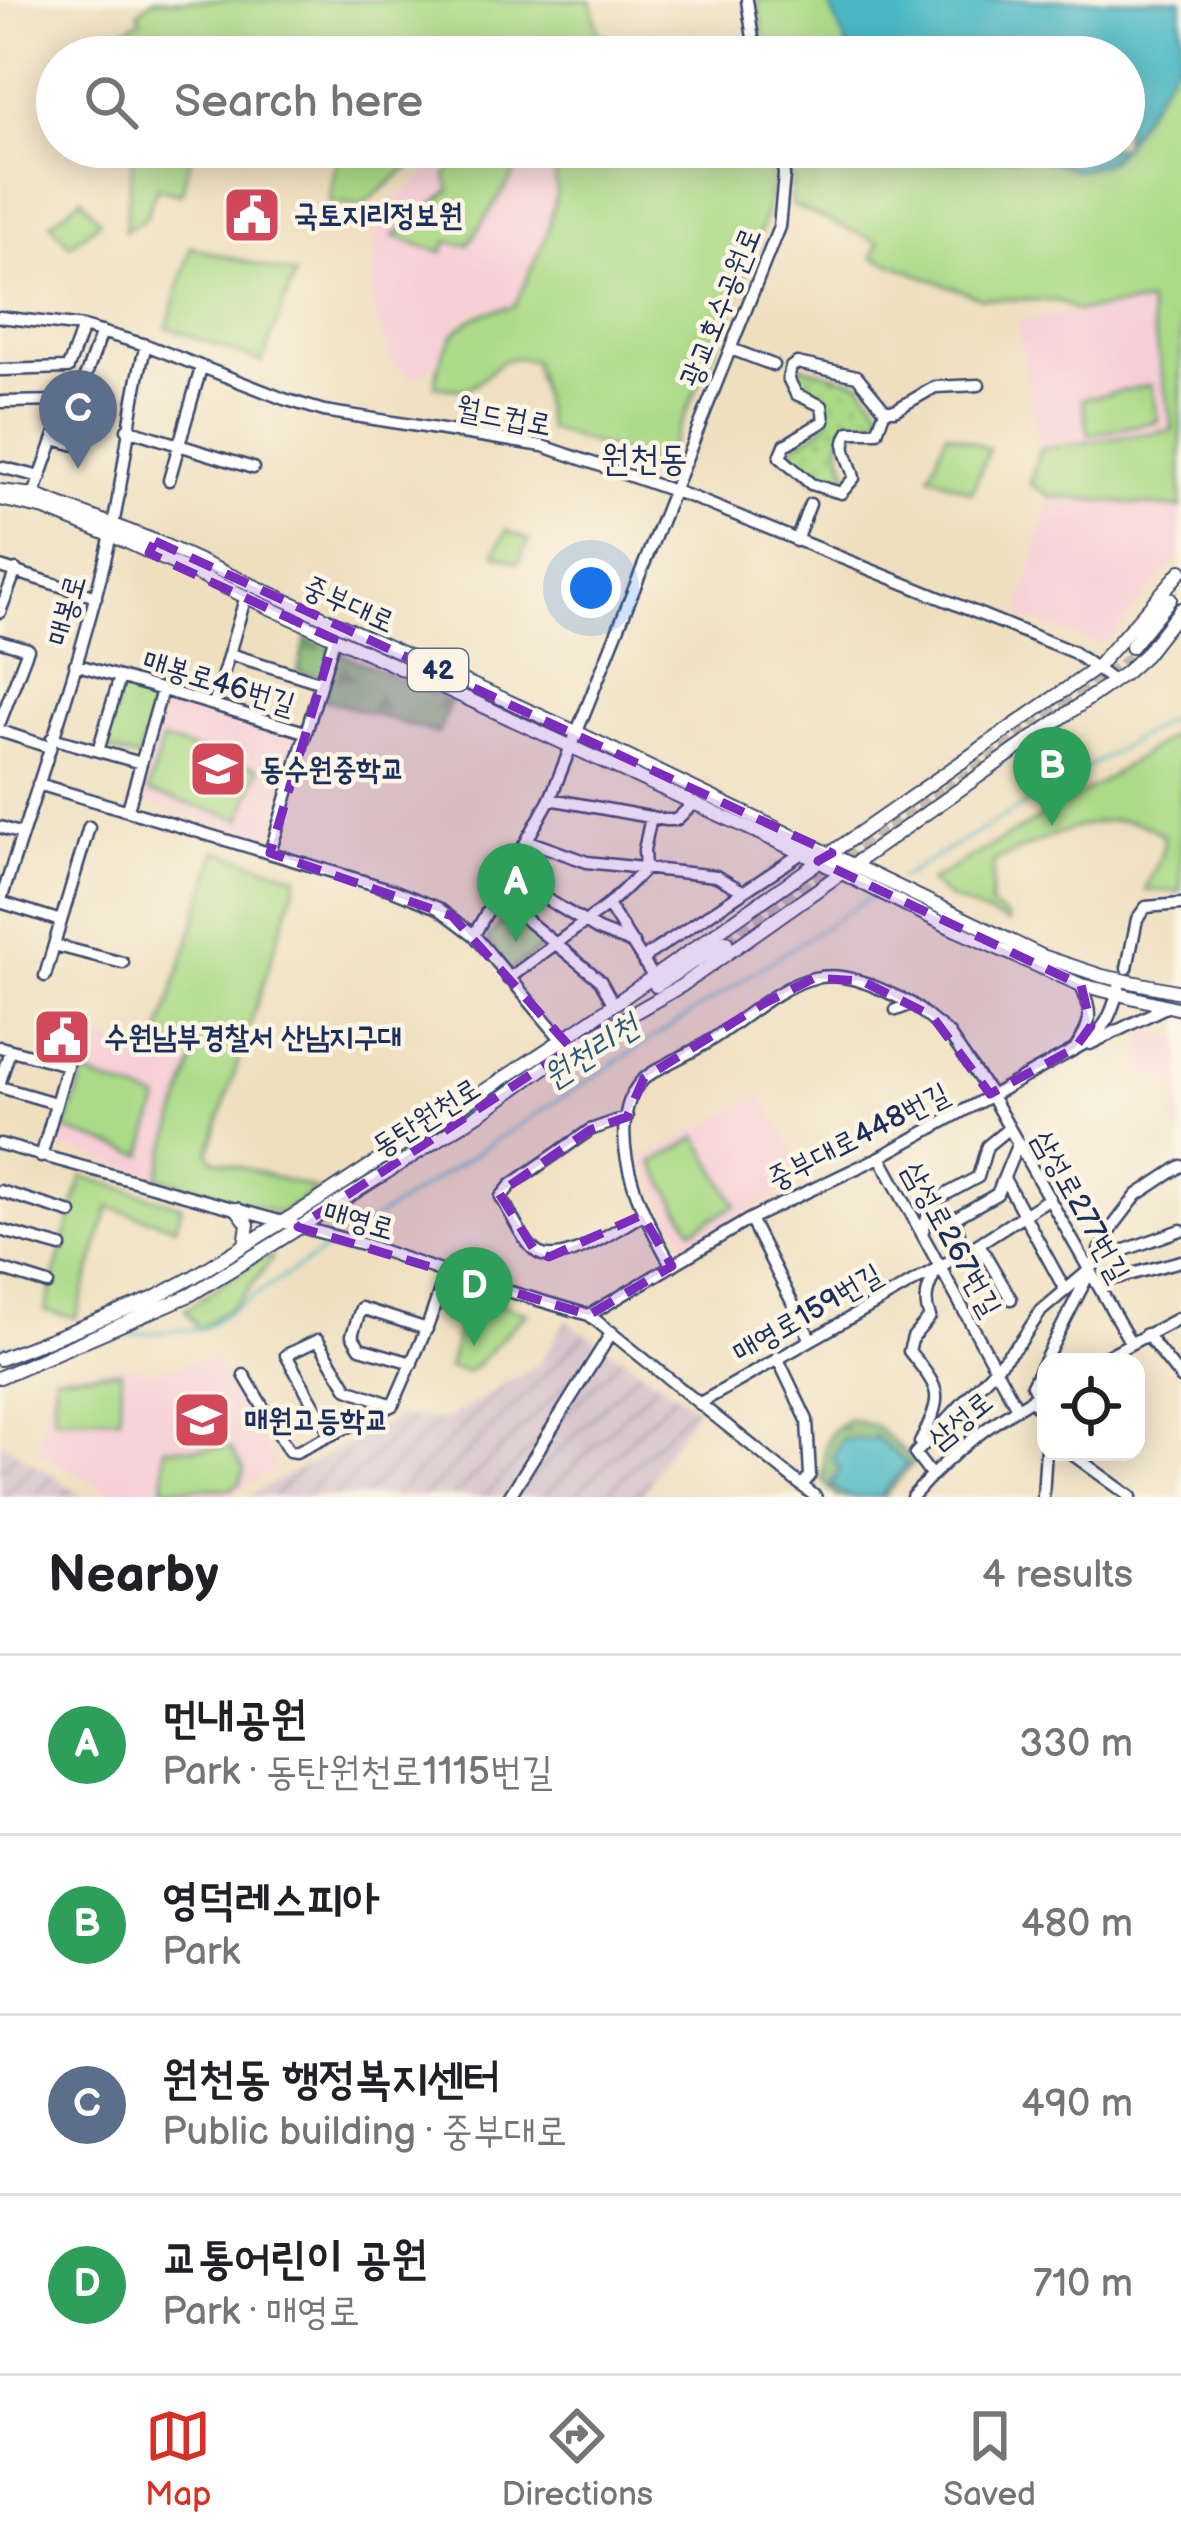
<!DOCTYPE html>
<meta charset="utf-8">
<style>
body{margin:0;font-family:"Balsamiq Sans","Poor Story",sans-serif;background:#f6f6f6;color:#202124}
.controls{position:absolute;right:36px;bottom:36px;display:grid;overflow:hidden;border-radius:24px;box-shadow:0 6px 30px #0003}
.controls button{width:108px;height:108px;display:grid;place-items:center;padding:0;border:0;border-bottom:3px solid #e0e0e0;background:#fff;color:#202124;font:60px sans-serif}
.you{position:absolute;left:591px;top:588px;width:42px;height:42px;margin:-30px;border:9px solid #fff;border-radius:50%;background:#1a73e8;box-shadow:0 0 0 18px #1a73e833}
.badge{display:grid;place-items:center;width:78px;height:78px;border-radius:50%;background:#d93025;color:#fff;font-size:39px;font-weight:700}
.pin{position:absolute;translate:-50% -99px;filter:drop-shadow(0 3px 6px #0008)}
.pin::after{content:'';position:absolute;top:63px;width:42px;height:36px;background:inherit;clip-path:polygon(0 0,100% 0,50% 100%)}
.list{margin:0;padding:0;list-style:none}
h2{display:flex;justify-content:space-between;align-items:center;height:156px;margin:0;padding:0 48px;font-size:51px}
h2 small{font-size:39px;font-weight:400;color:#757577}
.list li{display:grid;grid-template-columns:78px 1fr auto;gap:36px;align-items:center;box-sizing:border-box;height:180px;padding:0 48px;border-top:3px solid #e0e0e0}
.list b{display:block;font-size:45px;white-space:nowrap}
.list p{margin:0;font-size:39px;white-space:nowrap;color:#757577}
.list em{font-size:39px;font-style:normal;color:#757577}
.icon{flex:none;width:66px;height:66px;fill:none;stroke:currentColor;stroke-width:2;stroke-linecap:round;stroke-linejoin:round}
.map{position:relative;flex:none;width:1181px;height:1497px;overflow:hidden}
.search{position:absolute;background:#fff;box-shadow:0 6px 30px #0003;left:36px;right:36px;top:36px;height:132px;display:flex;align-items:center;gap:30px;box-sizing:border-box;padding:0 42px;border-radius:66px;color:#757577;font-size:45px}
.sheet{height:876px;background:#fff}
nav{display:flex;justify-content:space-around;align-items:center;box-sizing:border-box;height:168px;border-top:3px solid #e0e0e0;background:#fff;font-size:33px;color:#757577}
nav a{display:grid;justify-items:center;gap:6px}
nav .on{color:#d93025}
.map>svg:first-child{display:block}
</style>
<div class="map">
<svg width="1181" height="1497" viewBox="0 0 1181 1497">
<defs>
<pattern id="industrial-furrows" width="10" height="10" patternUnits="userSpaceOnUse" patternTransform="scale(3)"><rect width="10" height="10" fill="#d1bdc9"/><path d="M-1 1l2-2M0 10L10 0M9 11l2-2" fill="none" stroke="#a99aa6"/></pattern>
<pattern id="grass-dots" width="8" height="8" patternUnits="userSpaceOnUse" patternTransform="scale(3)"><rect width="8" height="8" fill="#abda87"/><path d="M2 2h.1M6 6h.1" fill="none" stroke="#93bb77" stroke-width="1.8" stroke-linecap="round"/></pattern>
<pattern id="forest-firs" width="22" height="20" patternUnits="userSpaceOnUse" patternTransform="scale(3)"><rect width="22" height="20" fill="#88ba74"/><path d="M5 1l3.5 6h-7zM16 11l3.5 6h-7z" fill="#6e9862"/></pattern>
</defs>
<rect width="100%" height="100%" fill="#fcf5e5"/>
<filter id="ink" filterUnits="userSpaceOnUse"><feTurbulence type="fractalNoise" baseFrequency=".00833" numOctaves="2"/><feDisplacementMap in="SourceGraphic" scale="24" xChannelSelector="R" yChannelSelector="G"/><feConvolveMatrix kernelMatrix="1 2 1 2 8 2 1 2 1" color-interpolation-filters="sRGB"/></filter>
<filter id="wash" filterUnits="userSpaceOnUse"><feTurbulence type="fractalNoise" baseFrequency=".004" numOctaves="4" result="noise"/><feDisplacementMap in="SourceGraphic" scale="48" xChannelSelector="R" yChannelSelector="G"/><feGaussianBlur stdDeviation="2.7" result="paint"/><feColorMatrix in="noise" values="0 0 0 0 0 0 0 0 0 0 0 0 0 0 0 0 0 1.4 0 .05"/><feComposite in="paint" operator="in"/></filter>
<g filter="url(#wash)">
<rect width="100%" height="100%" fill="#efdfbf"/>
<path fill="#f6cfd6" d="M457 147H551L557 193 547 234 512 306 490 307 465 318 445 341 439 364 414 377 391 365 370 299 379 213Z
M1148 302 1173 430 1039 449 1017 321Z
M1050 496 1181 508V554L1108 641 1097 644 1019 616Z
M166 698 297 737 269 841 138 801Z
M1145 1030 1181 1036V1129L1173 1127 1171 1120 1177 1087 1172 1081 1138 1073Z
M80 1033 191 1067 158 1177 50 1144Z
M762 1095 809 1177 686 1248 642 1159Z
M214 1356 277 1468 227 1497H117L37 1451 52 1373 126 1365 153 1372Z"/>
<path fill="url(#industrial-furrows)" d="M566 1320 697 1408 659 1463 643 1497H246L400 1416 445 1421 540 1363Z
M0 1441 85 1497H0Z"/>
<path fill="url(#grass-dots)" stroke="#638472" stroke-width="3" d="M801 366 860 382 882 410 873 428 850 427 842 433 840 450 849 476 842 487 811 477 787 456C795 437 821 437 828 418L824 402C810 393 792 390 795 369Z"/>
<path fill="url(#forest-firs)" stroke="#527469" stroke-width="3" d="M306 638 451 702 438 734 319 698 324 679 298 671Z
M851 1419 875 1426 911 1458 913 1463 884 1497H879L906 1465 871 1441 842 1439 833 1458 840 1469 831 1485 850 1497H837L823 1481C824 1455 820 1430 851 1419Z"/>
<path fill="#abda87" stroke="#638472" stroke-width="3" d="M153 0H591L604 57H105L100 51 120 47 125 39 120 32 141 20 138 12Z
M758 0H1181V508L1050 496 1030 484 1039 449 1173 430 1148 303 1077 311 1058 301 980 298 873 257 879 242 791 205 792 147H1124V57H766Z
M142 147H194L181 194 157 188 145 219 125 230 133 154Z
M339 147H434L363 205 329 202Z
M472 147 515 173 468 245 447 242 442 253 394 236 450 190 446 175Z
M551 147H720L753 161H770C786 211 691 397 667 455L651 462 548 429 534 362C504 349 495 369 474 385 463 393 448 388 435 386 441 336 465 312 514 307L547 234 557 191Z
M81 198 100 221 70 246 51 223Z
M191 247 295 275 262 362 167 327Z
M1151 385 1158 421 1089 435 1082 399Z
M947 432 989 449 972 492 930 475Z
M506 530 529 541 518 563 495 553Z
M123 682 158 692 138 759 103 748Z
M1181 729V892L1146 890C1151 871 1165 856 1164 837 1119 796 1041 842 994 862L990 906 1007 917 1009 923 950 899 929 882 1097 785Z
M162 740 259 768 242 819 148 792Z
M217 851 298 876 209 1152 213 1159 316 1189 281 1214 158 1177 195 1055 157 1043Z
M510 913 546 944 509 972 487 939Z
M84 1075 159 1100 143 1155 65 1130Z
M698 1137 736 1205 692 1230 653 1163Z
M82 1176 182 1206 176 1227 109 1207 76 1318 45 1311Z
M263 1256 273 1258 239 1301 199 1329 185 1310Z
M468 1295 527 1313C504 1331 491 1355 468 1372L448 1368Z
M121 1371 120 1417 54 1418 55 1375Z
M164 1448H231L244 1469 240 1483 231 1489 164 1488Z"/>
<path fill="#4bb9c5" stroke="#337492" stroke-width="3" d="M827 0H1181V55L1124 144V57H852Z
M915 147H1122L1108 162 1077 171C1031 150 980 159 930 161Z
M874 1436 907 1464 879 1497H850L831 1486 840 1469 833 1458 842 1439 871 1440Z"/>
<g fill="none" stroke-linecap="round" stroke-linejoin="round">
<path stroke="#4bb9c5" stroke-width="3" d="M899 879 1181 712
M350 1235 875 894
M107 1337 204 1328 336 1243
M0 1347 20 1345"/>
</g>
</g>
<g filter="url(#ink)">
<g fill="none" stroke-linecap="round" stroke-linejoin="round">
<path stroke="#c5bcac" stroke-width="12" stroke-dasharray="12 6" stroke-linecap="butt" d="M946 792 1139 652
M726 941 951 780"/>
<g stroke="#3b496d" stroke-width="15">
<path id="minor" d="M747 0 756 57
M0 317 83 327 146 345 284 399 324 411 543 446 694 498 1073 652 1113 681
M731 349 773 365
M797 363 857 376 885 410 877 432H849C838 450 851 460 854 478L841 493 811 484 780 457 785 445 824 421 822 406 796 394 788 378 791 367Z
M0 370 68 368 83 327
M67 401 78 396 102 332
M0 402 67 401 34 495
M885 410H895L935 387 979 385
M127 429 253 468
M54 439 79 446
M0 467 41 477
M169 480 201 368
M796 541 810 504
M0 567 96 597
M0 612 16 570
M0 641 28 649 0 722
M230 654 319 682
M75 664 305 732
M214 705 245 599
M0 731 49 747
M52 738 141 763
M98 751 120 677
M38 784 393 890 438 908 474 935 567 1046
M550 799 666 820H676L694 803
M128 809 162 690
M0 827 22 834
M528 841 587 862 716 876 743 891
M270 853 334 639
M508 876 598 930 634 944
M497 896 600 980 614 1005
M0 902 61 921 89 827
M0 903C38 784 80 665 109 543 125 478 128 410 146 345
M608 905 654 978
M61 921 54 945 123 963
M474 935 550 799 779 227 784 175 781 147
M645 960 649 954 802 853
M1127 968 1137 919 1146 907 1181 904
M45 976 54 945
M508 979 608 905 645 869 644 850 651 817
M896 1010 912 1004 948 1033 990 1094 1130 1342
M1090 1044 1168 1006
M0 1047 67 1065 41 1157
M1076 1047C1093 1023 1092 1012 1081 985
M0 1082 10 1050
M0 1087 55 1103
M627 1117 590 1130 511 1185 501 1197C511 1213 523 1243 538 1253 563 1268 618 1228 642 1215
M0 1144 366 1245 446 1273 589 1315 816 1497
M880 1157 1016 1406
M1005 1180 1064 1288
M0 1191 71 1213
M750 1219 810 1338
M0 1230 61 1247
M922 1234 932 1202 978 1177 987 1146 1009 1128
M979 1244 1011 1299
M1099 1250 1122 1251 1181 1230
M964 1253 955 1218 997 1194 1018 1143
M672 1266C646 1221 610 1153 630 1099 633 1091 640 1082 646 1077 666 1062 691 1054 711 1040 741 1021 780 985 814 978 849 970 882 990 912 1004
M0 1269 48 1284
M1098 1283 1181 1261
M589 1315 750 1219 880 1157 1086 1043C1109 1027 1114 1006 1121 980
M1146 1334 1181 1378
M777 1357 807 1420 810 1476 802 1485
M1096 1362 1181 1317
M412 1363 360 1348 352 1335 361 1308 427 1329
M244 1375 289 1451 296 1452 393 1405 428 1325 446 1273
M1038 1396 1032 1385 1114 1225 1137 1195 1181 1166
M1032 1398 1046 1421
M700 1403 964 1253 1050 1198
M331 1435 286 1355 318 1340 348 1389 393 1405
M920 1443C944 1393 942 1392 909 1351L913 1337 930 1317C922 1298 929 1286 937 1268
M1069 1452 1131 1497
M931 1475 915 1454 1021 1341 1041 1311 1087 1272
M509 1497 612 1332
M912 1497C954 1449 992 1422 1046 1391
M1043 1497 1046 1448"/>
</g>
<g stroke="#3b496d" stroke-width="16">
<path id="major" d="M0 491 34 495 155 541 576 732 1042 956 1102 976 1181 992
M0 499 45 509 127 542 802 853 954 929 1081 985 1181 1009
M1131 647 1170 599
M656 986 726 941
M237 1209 248 1224 245 1245
M0 1359 152 1299 193 1277 315 1202 577 1030 1095 669 1181 571
M0 1377 190 1295 278 1241 482 1112 569 1050 681 986 1125 673 1145 655 1181 609"/>
</g>
<use href="#minor" stroke="#fff" stroke-width="10"/>
<use href="#major" stroke="#fff" stroke-width="12"/>
</g>
</g>
<path fill="#7b2cbf" fill-opacity="0.2" stroke="#7b2cbf" stroke-width="9" stroke-dasharray="24 15" stroke-linejoin="round" d="M155 541 832 853 818 861 1081 985 1091 1026 1075 1048 990 1094 932 1016 862 981 814 978 763 1004 644 1078 627 1117 590 1130 499 1193 535 1251 549 1257 642 1215 672 1266 589 1315 298 1227 571 1048 452 916 270 853 334 639 149 553Z"/>
<defs>
<g id="civic-square" transform="scale(3)"><rect x="-9" y="-9" width="18" height="18" rx="4" fill="#d1495b" stroke="#fcf5e5"/><path d="M-.6-6.5H3V-4.5H.6V-3L4-1V1h2V6H-6V1h2V-1L-.6-3ZM-1.2 2.5V6h2.4V2.5Z" fill="#fff"/></g>
<g id="school-square" transform="scale(3)"><rect x="-9" y="-9" width="18" height="18" rx="4" fill="#d1495b" stroke="#fcf5e5"/><path d="M0-5L7-2L0 1L-7-2ZM-4 1L0 2.5L4 1V4Q0 6-4 4Z" fill="#fff"/></g>
</defs>
<g fill-rule="evenodd">
<use href="#civic-square" x="252" y="215"/>
<use href="#school-square" x="218" y="769"/>
<use href="#civic-square" x="62" y="1037"/>
<use href="#school-square" x="202" y="1420"/>
</g>
<g text-anchor="middle" stroke-width="9" stroke-linejoin="round" paint-order="stroke">
<rect fill="#fcf5e5" stroke="#5e6a86" stroke-width="3" x="408" y="649" width="60" height="42" rx="9"/>
<g font-size="27" font-weight="bold" fill="#1b2f5e">
<text x="438" y="679">42</text>
</g>
<g font-size="30" font-weight="bold" fill="#1b2f5e" stroke="#fcf5e5" text-anchor="start">
<text x="294" y="225">국토지리정보원</text>
<text x="260" y="779">동수원중학교</text>
<text x="104" y="1047">수원남부경찰서 산남지구대</text>
<text x="244" y="1430">매원고등학교</text>
</g>
<g font-size="30" fill="#1b2f5e" stroke="#fcf5e5">
<text transform="translate(720 307) rotate(-68)" y="10">광교호수공원로</text>
<text transform="translate(504 416) rotate(11)" y="10">월드컵로</text>
<text transform="translate(349 604) rotate(24)" y="10">중부대로</text>
<text transform="translate(66 610) rotate(-74)" y="10">매봉로</text>
<text transform="translate(219 682) rotate(17)" y="10">매봉로46번길</text>
<text transform="translate(426 1117) rotate(-32)" y="10">동탄원천로</text>
<text transform="translate(858 1136) rotate(-27)" y="10">중부대로448번길</text>
<text transform="translate(1081 1206) rotate(61)" y="10">삼성로277번길</text>
<text transform="translate(359 1220) rotate(16)" y="10">매영로</text>
<text transform="translate(952 1239) rotate(61)" y="10">삼성로267번길</text>
<text transform="translate(807 1313) rotate(-30)" y="10">매영로159번길</text>
<text transform="translate(960 1420) rotate(-39)" y="10">삼성로</text>
</g>
<g font-size="33" font-style="italic" fill="#29587d" stroke="#fcf5e5">
<text transform="translate(590 1050) rotate(-33)" y="12">원천리천</text>
</g>
<g font-size="36" fill="#1b2f5e" stroke="#fcf5e5">
<text x="644" y="470">원천동</text>
</g>
</g>
</svg>
<div class="controls">
<button><svg class="icon" aria-label="locate" viewBox="0 0 24 24"><circle cx="12" cy="12" r="6"/><path d="M12 2v4M12 18v4M2 12h4M18 12h4"/></svg></button>
</div>
<div class="you"></div>
<div class="pin badge" style="left:516px;top:942px;background:#2e9e5b">A</div>
<div class="pin badge" style="left:1052px;top:826px;background:#2e9e5b">B</div>
<div class="pin badge" style="left:78px;top:469px;background:#5c6f8a">C</div>
<div class="pin badge" style="left:474px;top:1346px;background:#2e9e5b">D</div>
<div class="search"><svg class="icon" aria-label="search" viewBox="0 0 24 24"><circle cx="10" cy="10" r="6"/><path d="M15 15l6 6"/></svg>Search here</div>
</div>
<section class="sheet">
<h2>Nearby<small>4 results</small></h2>
<ul class="list">
<li><span class="badge" style="background:#2e9e5b">A</span><div><b>먼내공원</b><p>Park · 동탄원천로1115번길</p></div><em>330 m</em></li>
<li><span class="badge" style="background:#2e9e5b">B</span><div><b>영덕레스피아</b><p>Park</p></div><em>480 m</em></li>
<li><span class="badge" style="background:#5c6f8a">C</span><div><b>원천동 행정복지센터</b><p>Public building · 중부대로</p></div><em>490 m</em></li>
<li><span class="badge" style="background:#2e9e5b">D</span><div><b>교통어린이 공원</b><p>Park · 매영로</p></div><em>710 m</em></li>
</ul>
</section>
<nav>
<a class="on"><svg class="icon" aria-label="map" viewBox="0 0 24 24"><path d="M3 6l6-2 6 2 6-2v14l-6 2-6-2-6 2zM9 4v14M15 6v14"/></svg>Map</a>
<a><svg class="icon" aria-label="directions" viewBox="0 0 24 24"><path d="M12 3l9 9-9 9-9-9zM9 14v-3h6M13 9l2 2-2 2"/></svg>Directions</a>
<a><svg class="icon" aria-label="saved" viewBox="0 0 24 24"><path d="M7 4h10v16l-5-4-5 4z"/></svg>Saved</a>
</nav>
